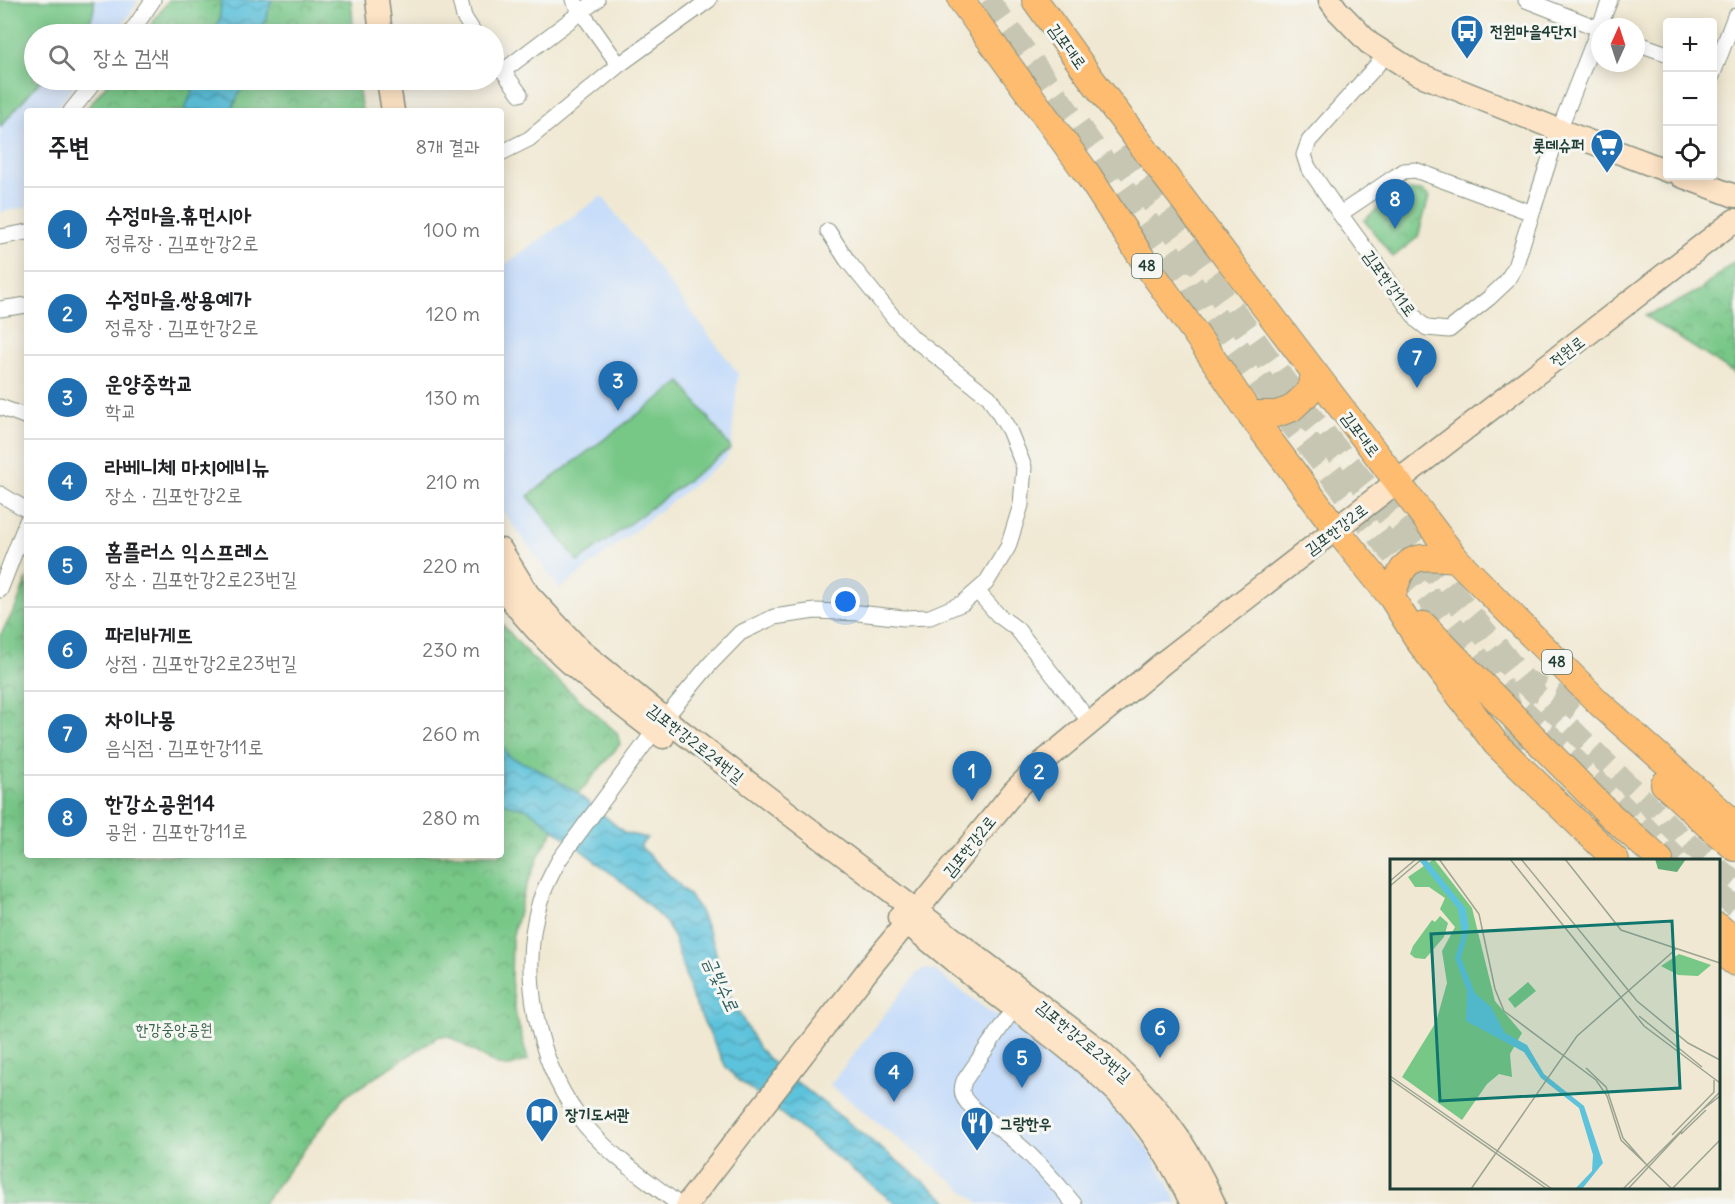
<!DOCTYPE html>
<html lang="ko">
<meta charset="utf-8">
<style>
body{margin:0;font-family:Delius,"Poor Story",sans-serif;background:#f6f6f6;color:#202124}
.controls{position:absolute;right:18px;top:18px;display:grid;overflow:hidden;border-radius:6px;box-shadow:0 3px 15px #0003}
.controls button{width:54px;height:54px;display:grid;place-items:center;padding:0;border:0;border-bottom:2px solid #e0e0e0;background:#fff;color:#202124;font:30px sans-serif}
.compass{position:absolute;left:1591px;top:18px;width:54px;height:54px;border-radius:50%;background:#fff;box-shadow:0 3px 15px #0003;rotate:3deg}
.you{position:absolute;left:846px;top:602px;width:21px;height:21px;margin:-15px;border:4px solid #fff;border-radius:50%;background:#1a73e8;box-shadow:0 0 0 9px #1a73e833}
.badge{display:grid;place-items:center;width:39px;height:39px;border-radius:50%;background:#1f6fb2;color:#fff;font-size:20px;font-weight:700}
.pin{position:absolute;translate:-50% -50px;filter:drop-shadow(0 2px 3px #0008)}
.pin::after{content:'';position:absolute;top:32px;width:21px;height:18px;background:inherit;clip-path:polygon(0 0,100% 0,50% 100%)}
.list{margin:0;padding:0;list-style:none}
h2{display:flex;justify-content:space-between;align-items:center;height:78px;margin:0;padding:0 24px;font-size:26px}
h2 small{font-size:20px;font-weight:400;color:#757577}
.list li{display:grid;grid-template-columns:39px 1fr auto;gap:18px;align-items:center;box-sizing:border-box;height:84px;padding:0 24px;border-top:2px solid #e0e0e0}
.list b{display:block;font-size:22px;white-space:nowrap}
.list p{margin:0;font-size:20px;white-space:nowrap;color:#757577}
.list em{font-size:20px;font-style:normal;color:#757577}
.icon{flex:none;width:33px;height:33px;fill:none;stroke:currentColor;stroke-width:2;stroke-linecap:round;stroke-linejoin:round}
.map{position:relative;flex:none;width:1735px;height:1204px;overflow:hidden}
.search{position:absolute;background:#fff;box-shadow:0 3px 15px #0003;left:24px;top:24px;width:480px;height:66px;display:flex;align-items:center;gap:15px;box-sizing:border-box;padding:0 21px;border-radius:33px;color:#757577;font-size:22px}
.panel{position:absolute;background:#fff;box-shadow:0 3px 15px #0003;left:24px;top:108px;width:480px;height:750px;border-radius:6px}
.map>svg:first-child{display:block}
</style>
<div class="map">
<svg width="1735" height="1204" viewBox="0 0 1735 1204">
<defs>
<pattern id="park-crowns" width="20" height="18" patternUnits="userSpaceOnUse" patternTransform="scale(1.5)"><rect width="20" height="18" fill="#77c787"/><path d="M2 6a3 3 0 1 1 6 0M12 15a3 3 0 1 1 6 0" fill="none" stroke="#61a36f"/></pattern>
<pattern id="water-waves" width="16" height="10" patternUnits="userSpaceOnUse" patternTransform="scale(1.5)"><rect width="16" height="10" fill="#5dc2db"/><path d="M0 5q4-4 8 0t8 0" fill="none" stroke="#4c9fb2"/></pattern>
</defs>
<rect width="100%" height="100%" fill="#f6f6f2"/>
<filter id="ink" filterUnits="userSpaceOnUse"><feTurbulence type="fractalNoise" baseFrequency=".0167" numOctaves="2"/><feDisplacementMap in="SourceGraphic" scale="12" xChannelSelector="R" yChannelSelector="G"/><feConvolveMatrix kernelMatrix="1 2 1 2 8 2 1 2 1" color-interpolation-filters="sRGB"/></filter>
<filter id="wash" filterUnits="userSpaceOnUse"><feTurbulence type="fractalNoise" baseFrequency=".008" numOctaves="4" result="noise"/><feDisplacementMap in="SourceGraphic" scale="24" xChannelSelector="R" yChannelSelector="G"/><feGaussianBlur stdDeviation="1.35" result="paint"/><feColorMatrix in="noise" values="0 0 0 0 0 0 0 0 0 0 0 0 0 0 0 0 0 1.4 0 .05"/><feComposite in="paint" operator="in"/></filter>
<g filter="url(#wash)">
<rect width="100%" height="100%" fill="#f0e8d2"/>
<path fill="#c7ddf9" d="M0 0H138L131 13 114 34H34V80H78L55 111H27V207L0 212Z
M602 196 738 373 731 448 726 459 560 589 501 509V267Z
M923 969 935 971 990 1012 1021 1028 1099 1091 1116 1109 1146 1146 1168 1183 1177 1204H981L830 1085 915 975Z"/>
<path fill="url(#park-crowns)" stroke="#4b825e" stroke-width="1.5" d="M169 0H351L354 34H144Z
M110 80H357L362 111H85Z
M1409 190 1423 191 1429 197 1418 237 1393 257 1364 220 1394 195Z
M1735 261V374L1645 316 1668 307 1700 290Z
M27 578V855H501V623L530 656 617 733 620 744 569 805 540 853 524 892 512 938 511 980 516 1016 528 1060 507 1067 495 1064 449 1036H439L344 1097 263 1204H0V636L17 605Z"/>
<path fill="#77c787" stroke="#4b825e" stroke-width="1.5" d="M0 0H94C95 15 90 23 80 34H34V80H41L0 127Z
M681 382 731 448 578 562 528 496Z"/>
<path fill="url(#water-waves)" stroke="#3e8088" stroke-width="1.5" d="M221 0H272L261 34H215L220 17Z
M197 80H245L231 111H184Z
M501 748 510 757 536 768 572 789 625 833 647 838 640 846 688 894 698 907 714 945 723 981 730 996 759 1049 775 1065 952 1204H896L736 1078 726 1067 693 1000 675 941 666 923 646 903 621 881 528 809 501 803Z"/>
</g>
<g filter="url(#ink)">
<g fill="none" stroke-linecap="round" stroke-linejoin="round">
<path stroke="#c6c6b2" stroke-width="22" stroke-dasharray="22 11" stroke-linecap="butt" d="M1523 681 1680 836 1710 860
M1523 709 1679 860
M1718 868 1735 882
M1718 893 1735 906"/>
<path stroke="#c6c6b2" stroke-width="26" stroke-dasharray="26 13" stroke-linecap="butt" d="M986 0 1275 401 1387 545 1500 687 1529 753
M1117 151 1306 413 1523 681 1588 713"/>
<g stroke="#889283" stroke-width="17">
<path id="street" d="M460 0 464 17 475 34
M573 0 619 65
M1526 0 1600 29
M130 34 153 0
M1636 43 1668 54
M1386 55 1309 141 1304 155 1308 167 1340 214 1396 176 1404 171 1415 170 1532 213 1559 130 1610 0
M494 59 503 71 597 0
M503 71 520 94
M1712 76 1735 16
M71 111 96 80
M501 153 529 139 619 65 709 0
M1340 214 1418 321 1427 328 1449 330 1489 298 1506 282 1515 267 1532 213
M0 237 27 232
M0 309 27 305
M0 407 27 417
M0 494 27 510
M0 590 27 521
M977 591 998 615 1017 629 1090 722
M1014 1008 964 1081C961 1089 961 1095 967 1102 979 1116 996 1125 1010 1137 1034 1157 1055 1180 1074 1204
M678 1204C644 1177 604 1152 578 1116 536 1058 519 970 540 901 545 886 552 873 559 860L655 730 710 664 740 633 774 617 815 611 858 613 904 618 930 617 963 603 986 583 1008 547 1021 505 1024 467 1009 430 989 397 914 339 895 319 847 260 828 231"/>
</g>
<g stroke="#889283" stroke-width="25">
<path id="secondary" d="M377 0 381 34
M1330 0 1337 10 1369 43 1416 73 1559 130 1668 171
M388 80 393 111
M1681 176 1735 196
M501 550 528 594 580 650 665 719 1103 1053C1152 1099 1188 1141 1214 1204
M501 585C543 649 604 691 663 737
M899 917C929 940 958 965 988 988 1031 1021 1077 1053 1116 1091 1148 1124 1173 1163 1192 1204
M687 1204 868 970 1015 790 1042 763 1164 662 1735 220"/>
</g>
<g stroke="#889283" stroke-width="28">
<path id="primary" d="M961 0 1088 175 1146 264 1205 347 1250 414 1336 529 1392 598 1420 643 1496 744 1616 860
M1035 0 1090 77 1456 559 1599 703 1735 824
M1250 414H1276L1291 409 1308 393 1315 374
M1392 598C1403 553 1415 556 1456 559
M1424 625 1608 813 1660 860
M1664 784 1711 828 1735 848
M1718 926 1735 940
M1718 950 1735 963"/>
</g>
<use href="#street" stroke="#fff" stroke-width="15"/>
<use href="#secondary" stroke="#fee4c6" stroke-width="22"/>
<use href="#primary" stroke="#fdbc70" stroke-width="26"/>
</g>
</g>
<defs>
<g id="bus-pin" transform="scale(1.725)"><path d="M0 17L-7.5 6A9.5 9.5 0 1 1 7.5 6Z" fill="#1f6fb2" stroke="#f6f6f2"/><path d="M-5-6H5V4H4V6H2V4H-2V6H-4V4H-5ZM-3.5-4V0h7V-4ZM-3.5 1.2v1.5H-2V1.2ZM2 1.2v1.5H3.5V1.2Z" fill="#fff"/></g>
<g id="supermarket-pin" transform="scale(1.725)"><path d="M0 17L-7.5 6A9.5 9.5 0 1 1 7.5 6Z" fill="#1f6fb2" stroke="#f6f6f2"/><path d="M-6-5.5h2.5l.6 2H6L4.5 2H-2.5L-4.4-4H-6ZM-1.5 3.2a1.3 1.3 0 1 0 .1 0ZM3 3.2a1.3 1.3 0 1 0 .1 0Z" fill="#fff"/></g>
<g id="library-pin" transform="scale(1.725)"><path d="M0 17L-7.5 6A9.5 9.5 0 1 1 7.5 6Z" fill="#1f6fb2" stroke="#f6f6f2"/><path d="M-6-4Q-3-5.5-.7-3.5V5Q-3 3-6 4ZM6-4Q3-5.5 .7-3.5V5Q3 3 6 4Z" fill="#fff"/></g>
<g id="restaurant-pin" transform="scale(1.725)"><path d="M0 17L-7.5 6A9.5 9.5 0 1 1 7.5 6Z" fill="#1f6fb2" stroke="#f6f6f2"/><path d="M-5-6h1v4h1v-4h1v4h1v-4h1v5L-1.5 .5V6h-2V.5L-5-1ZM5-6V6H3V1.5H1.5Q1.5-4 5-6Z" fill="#fff"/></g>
</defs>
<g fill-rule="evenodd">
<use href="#bus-pin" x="1467" y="31"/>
<use href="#supermarket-pin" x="1607" y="145"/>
<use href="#library-pin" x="542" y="1114"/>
<use href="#restaurant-pin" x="977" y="1123"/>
</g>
<g text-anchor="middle" stroke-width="6" stroke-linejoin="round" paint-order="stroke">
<g fill="#f6f6f2" stroke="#60746d" stroke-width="1.5">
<rect x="1132" y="254" width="30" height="24" rx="4.5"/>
<rect x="1542" y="650" width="30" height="24" rx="4.5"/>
</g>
<g font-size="15" font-weight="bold" fill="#1f3d34">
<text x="1147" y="271">48</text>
<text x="1557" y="667">48</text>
</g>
<g font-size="16" font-weight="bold" fill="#1f3d34" stroke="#f6f6f2" text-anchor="start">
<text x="1490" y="37">전원마을4단지</text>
<text x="1584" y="151" text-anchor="end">롯데슈퍼</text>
<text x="565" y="1120">장기도서관</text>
<text x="1000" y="1129">그랑한우</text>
</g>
<g font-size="16" fill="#1f3d34" stroke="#f6f6f2">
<text transform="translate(1068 46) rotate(54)" y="6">김포대로</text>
<text transform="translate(1390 283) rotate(54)" y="6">김포한강11로</text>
<text transform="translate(1567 351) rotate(-38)" y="6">전원로</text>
<text transform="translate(1361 434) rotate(53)" y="6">김포대로</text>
<text transform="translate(1336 529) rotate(-37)" y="6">김포한강2로</text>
<text transform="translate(696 743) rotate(38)" y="6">김포한강2로24번길</text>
<text transform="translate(969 846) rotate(-51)" y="6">김포한강2로</text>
<text transform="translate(1084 1041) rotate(40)" y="6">김포한강2로23번길</text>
</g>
<g font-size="16" fill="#356049" stroke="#f6f6f2">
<text x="174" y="1035">한강중앙공원</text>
</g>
<g font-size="18" font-style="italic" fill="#2e5e5e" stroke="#f6f6f2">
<text transform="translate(721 984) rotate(65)" y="6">금빛수로</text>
</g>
</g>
<g transform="translate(1390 859)">
<rect width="330" height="330" fill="#f0e8d2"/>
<path d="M296 0 287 13 268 10 265 0Z" fill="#61ac74"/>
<path d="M44 0 82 49 105 142 132 174 120 195 122 218 109 215 97 225 72 261 12 218 46 163 57 124 52 92 65 68 50 50 55 39 39 28H25L18 18ZM289 95 298 98 321 106 308 117 288 116 271 107Z" fill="#77c787"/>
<path d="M50 57 58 64 54 78 35 100 25 99 20 95 23 87 42 61 45 63ZM138 123 146 132 125 149 118 140Z" fill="#77c787"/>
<path d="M28 0H36L76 50 79 69 71 99 85 134 101 148 115 174 137 186 154 215 194 247 213 304 192 330H185L202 312 203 296 189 249 151 219 134 193 76 162 77 132 65 99 72 76 68 50Z" fill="#5dc2db"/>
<path fill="none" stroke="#9ca493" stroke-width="1.5" d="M49 0 89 55 105 130 114 152 206 221 217 237 231 281 282 330M120 0 254 167 330 224M131 0 247 142 298 184 330 201M175 0 231 71 330 104M0 22 26 0M0 27 32 0M249 157 312 208M196 209 216 228 233 279 255 304M0 217 162 330M0 220 157 330M312 251 330 237M291 275 316 251M282 276 324 233V221M81 330 187 177 286 90M233 330 330 233M238 330 292 272M282 330 330 281"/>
<path fill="#0f766e" fill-opacity="0.15" stroke="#0f766e" stroke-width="3" d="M282 62 290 229 50 242 41 75Z"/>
<rect width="330" height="330" fill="none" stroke="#1f3d34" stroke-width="3"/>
</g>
</svg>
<div class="controls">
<button>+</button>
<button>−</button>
<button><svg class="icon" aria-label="locate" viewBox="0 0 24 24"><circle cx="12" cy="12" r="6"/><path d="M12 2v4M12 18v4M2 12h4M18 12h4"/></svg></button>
</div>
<svg class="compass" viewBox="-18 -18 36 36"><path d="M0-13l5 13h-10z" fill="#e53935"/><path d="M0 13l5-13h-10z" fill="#757577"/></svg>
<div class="you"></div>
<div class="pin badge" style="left:972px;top:801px">1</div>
<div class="pin badge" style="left:1039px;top:802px">2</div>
<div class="pin badge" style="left:618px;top:411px">3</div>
<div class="pin badge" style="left:894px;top:1102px">4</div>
<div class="pin badge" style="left:1022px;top:1088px">5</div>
<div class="pin badge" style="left:1160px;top:1058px">6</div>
<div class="pin badge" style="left:1417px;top:388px">7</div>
<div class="pin badge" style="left:1395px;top:229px">8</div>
<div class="search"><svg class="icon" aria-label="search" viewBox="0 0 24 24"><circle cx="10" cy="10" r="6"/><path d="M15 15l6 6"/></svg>장소 검색</div>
<section class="panel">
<h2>주변<small>8개 결과</small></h2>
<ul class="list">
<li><span class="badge">1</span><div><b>수정마을.휴먼시아</b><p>정류장 · 김포한강2로</p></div><em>100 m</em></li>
<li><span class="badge">2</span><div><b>수정마을.쌍용예가</b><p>정류장 · 김포한강2로</p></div><em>120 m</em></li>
<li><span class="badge">3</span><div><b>운양중학교</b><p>학교</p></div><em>130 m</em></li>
<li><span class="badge">4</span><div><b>라베니체 마치에비뉴</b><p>장소 · 김포한강2로</p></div><em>210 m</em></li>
<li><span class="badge">5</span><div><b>홈플러스 익스프레스</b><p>장소 · 김포한강2로23번길</p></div><em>220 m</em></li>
<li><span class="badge">6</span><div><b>파리바게뜨</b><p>상점 · 김포한강2로23번길</p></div><em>230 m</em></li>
<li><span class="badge">7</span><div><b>차이나몽</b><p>음식점 · 김포한강11로</p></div><em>260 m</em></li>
<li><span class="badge">8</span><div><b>한강소공원14</b><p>공원 · 김포한강11로</p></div><em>280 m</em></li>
</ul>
</section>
</div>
